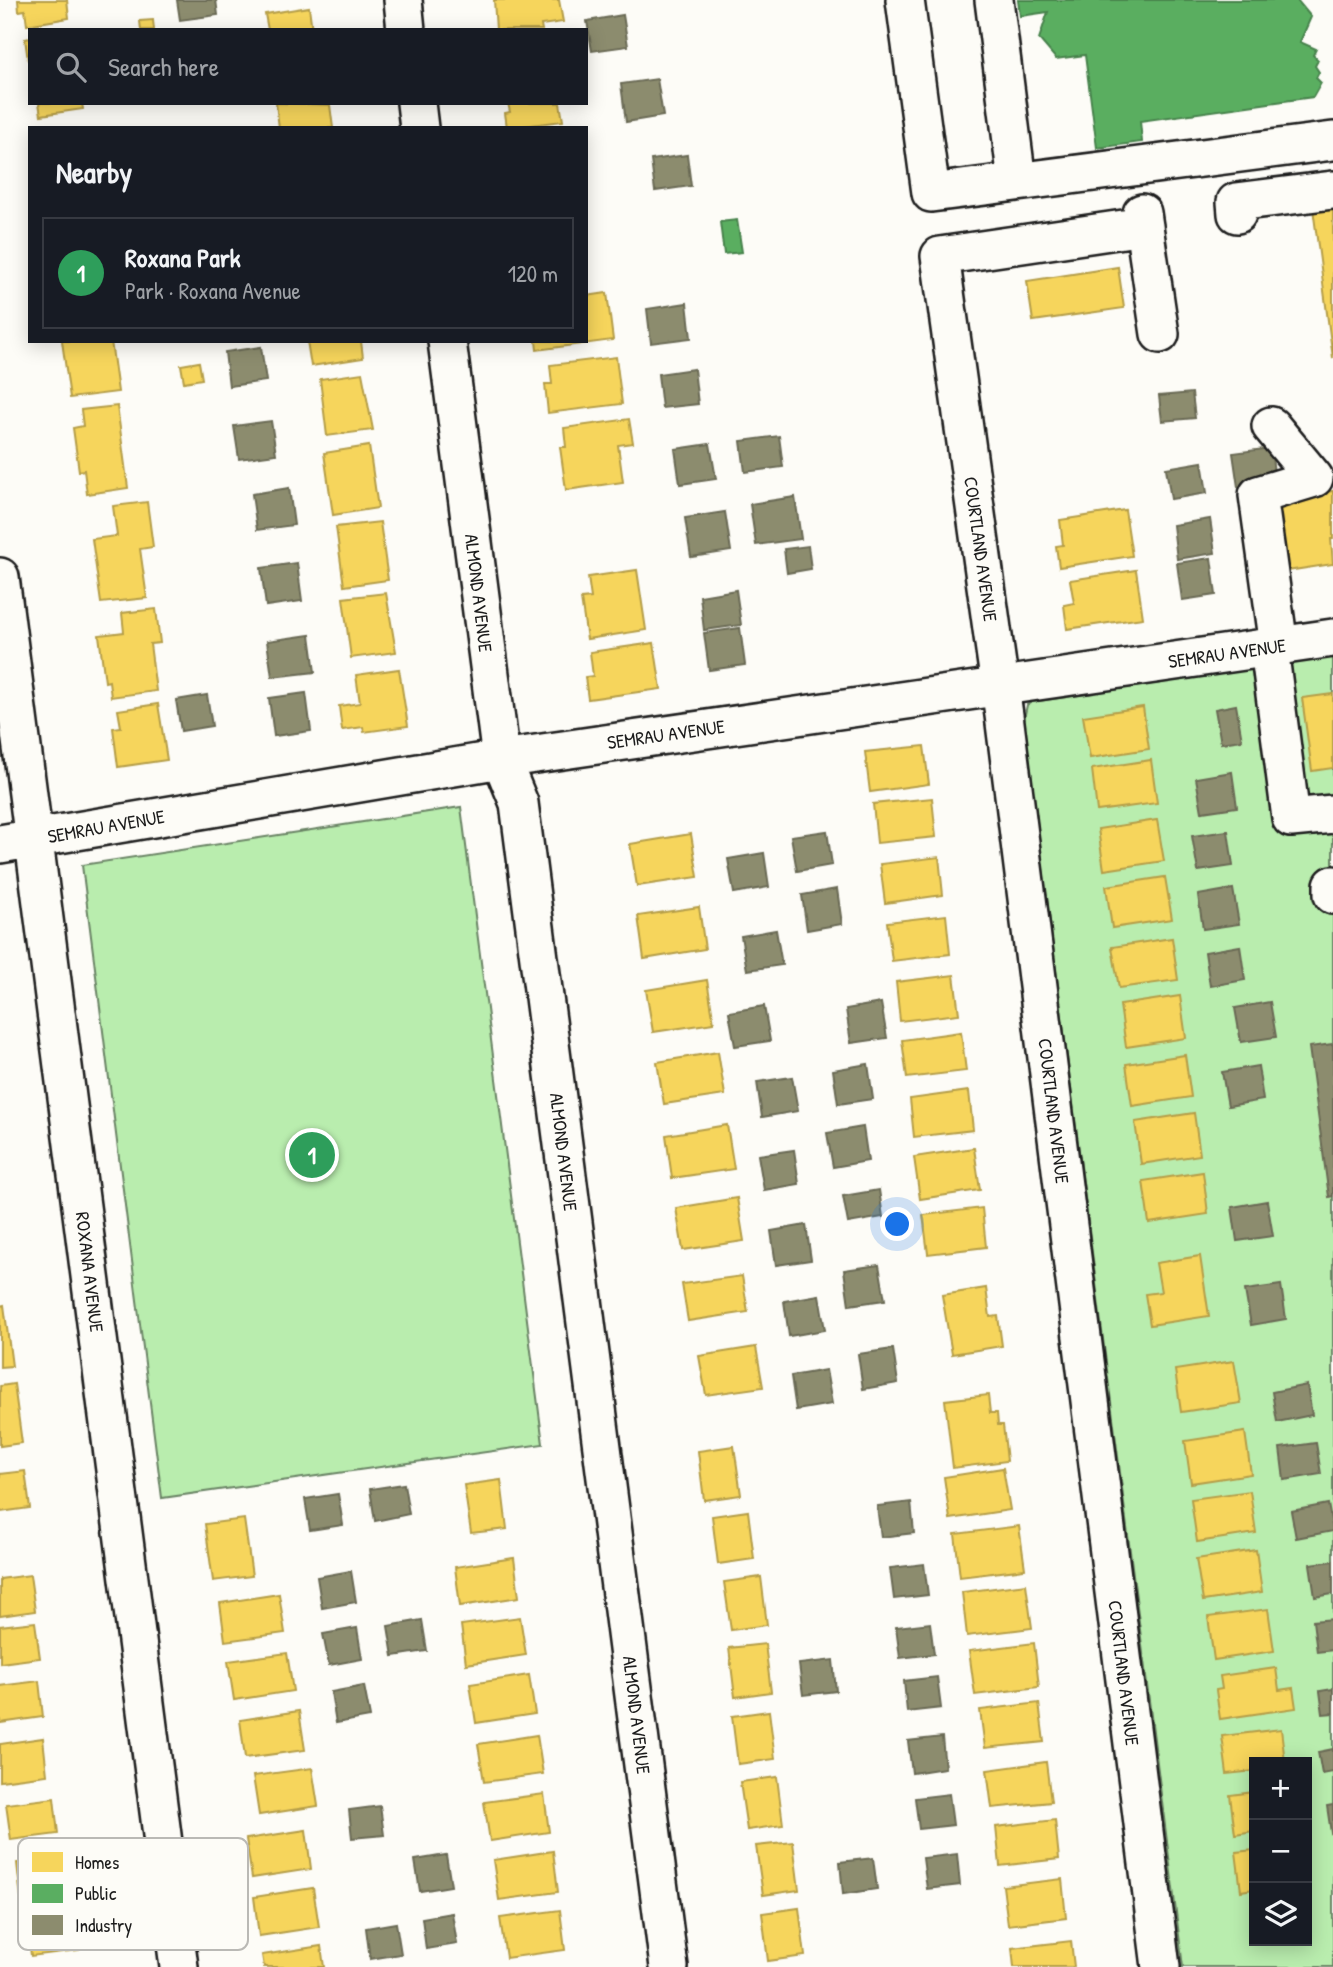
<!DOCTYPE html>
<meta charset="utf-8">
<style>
body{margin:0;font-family:"Patrick Hand",sans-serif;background:#20242c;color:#f1f3f6}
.controls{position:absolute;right:21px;bottom:21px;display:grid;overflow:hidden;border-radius:0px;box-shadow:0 4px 18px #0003}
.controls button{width:63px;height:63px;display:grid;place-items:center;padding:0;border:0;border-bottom:2px solid #363941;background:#171b24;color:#f1f3f6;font:35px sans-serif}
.you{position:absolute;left:898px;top:1225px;width:24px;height:24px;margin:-18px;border:5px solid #fff;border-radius:50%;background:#1a73e8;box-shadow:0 0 0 10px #1a73e833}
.badge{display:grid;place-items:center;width:46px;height:46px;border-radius:50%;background:#8c9099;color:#fff;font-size:23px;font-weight:700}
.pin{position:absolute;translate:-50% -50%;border:4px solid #fff;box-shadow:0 2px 7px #0006}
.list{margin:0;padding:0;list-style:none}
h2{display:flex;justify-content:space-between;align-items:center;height:91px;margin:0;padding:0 28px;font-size:30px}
h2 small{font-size:23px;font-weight:400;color:#9ea1a6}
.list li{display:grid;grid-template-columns:46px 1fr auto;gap:21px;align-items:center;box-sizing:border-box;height:112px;margin:0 14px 14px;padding:0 14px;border:2px solid #363941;border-radius:0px}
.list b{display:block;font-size:26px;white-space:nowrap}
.list p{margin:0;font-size:23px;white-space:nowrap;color:#9ea1a6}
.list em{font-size:23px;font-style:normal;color:#9ea1a6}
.icon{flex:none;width:38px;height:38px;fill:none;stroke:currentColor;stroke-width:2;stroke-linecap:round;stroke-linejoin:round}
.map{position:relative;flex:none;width:1333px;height:1967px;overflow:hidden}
.search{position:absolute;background:#171b24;box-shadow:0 4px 18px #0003;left:28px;top:28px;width:560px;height:77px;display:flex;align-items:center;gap:18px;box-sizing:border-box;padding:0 24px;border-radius:0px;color:#9ea1a6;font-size:26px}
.panel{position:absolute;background:#171b24;box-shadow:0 4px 18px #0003;left:28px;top:126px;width:560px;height:217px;border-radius:0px}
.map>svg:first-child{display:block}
</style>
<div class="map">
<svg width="1333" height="1967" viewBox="0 0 1333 1967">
<rect width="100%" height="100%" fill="#fdfcf7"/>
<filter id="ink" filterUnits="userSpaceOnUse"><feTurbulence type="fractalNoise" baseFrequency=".0143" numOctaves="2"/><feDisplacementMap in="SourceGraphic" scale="14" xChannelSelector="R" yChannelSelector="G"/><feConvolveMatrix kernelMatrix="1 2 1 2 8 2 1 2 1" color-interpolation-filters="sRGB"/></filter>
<g filter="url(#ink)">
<path fill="#b9edae" stroke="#6a8465" stroke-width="2" fill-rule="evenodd" d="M1333 657V1967H1183L1024 719 1027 705 1032 702ZM1254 1762H1307V1941H1254Z
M461 807 543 1444 162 1498 82 865Z"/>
<path fill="#f6d55c" stroke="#b59e49" stroke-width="2" d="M18 0H67L69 18 27 25 25 10 19 11Z
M494 0H559L563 22 541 25 542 30H496Z
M309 7 312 30H268L265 14Z
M153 20 154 30H141L140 21Z
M30 38V60H28L25 39Z
M39 103H82L83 109 41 115Z
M276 103 330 105 333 128H279Z
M508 103H560L563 121 507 128 505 113 510 112Z
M1333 198V358L1312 201Z
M1118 267 1124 308 1033 321 1027 281Z
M607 293 613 340 537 350 536 341H586V296Z
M62 341H111L118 392 70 398Z
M307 341H361L363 358 311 366Z
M616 357 622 404 548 413 545 384H552L550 365Z
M199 362 202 379 184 382 181 365Z
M362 373 373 430 327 436 320 379Z
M117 406 128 488 87 494 84 470 79 471 73 428 83 426 81 410Z
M629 419 633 443 618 445 623 482 566 490 560 447H566L564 428Z
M369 446 378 508 333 515 324 453Z
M1333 491V539H1331L1333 564 1287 571 1277 499Z
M147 502 153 547 140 549 147 598 101 603 92 539 117 536 113 506Z
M1125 510 1132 556 1059 567 1056 546 1063 545 1060 520Z
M380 522 388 580 344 586 336 527Z
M637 570 646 630 587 639 581 599 591 598 588 577Z
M1136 570 1143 618 1067 629 1064 605 1074 603 1070 580Z
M386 593 396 652 351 658 343 598Z
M156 609 160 643 150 644 156 691 111 697 109 681 105 682 99 635 124 632 122 613Z
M654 643 661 689 588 699 585 677 593 676 590 652Z
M399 669 408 726 364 732 363 727 342 730 339 706 360 703 356 675Z
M1333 694V768L1312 771 1302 698Z
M158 704 167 760 118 767 113 728 121 727 118 710Z
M1143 707 1149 749 1090 758 1083 716Z
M924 746 929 784 870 792 865 752Z
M1151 760 1157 803 1097 811 1092 769Z
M932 798 936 837 877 843 873 804Z
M1157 820 1164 861 1104 870 1098 829Z
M691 834 698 877 637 886 630 844Z
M939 857 943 895 885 903 880 864Z
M1165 877 1172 919 1112 928 1106 886Z
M699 907 705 949 644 959 638 916Z
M946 915 950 954 892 961 887 922Z
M1172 938 1178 980 1119 988 1112 947Z
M954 975 959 1014 900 1021 896 982Z
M707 980 714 1023 653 1032 646 990Z
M1180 996 1186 1038 1126 1047 1120 1005Z
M961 1032 966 1071 907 1078 902 1040Z
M718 1052 725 1095 664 1104 657 1062Z
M1185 1055 1191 1097 1132 1106 1126 1064Z
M969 1091 973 1130 914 1137 910 1099Z
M1194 1113 1200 1155 1141 1164 1135 1122Z
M727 1125 734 1169 672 1178 666 1135Z
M974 1148 980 1190 920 1199 914 1157Z
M1203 1172 1208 1214 1149 1223 1143 1181Z
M737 1198 744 1241 683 1250 676 1208Z
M982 1208 986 1247 928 1254 923 1215Z
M1200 1256 1209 1316 1150 1325 1145 1294 1161 1292 1156 1263Z
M742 1276 748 1312 688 1321 682 1284Z
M986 1288 990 1317 998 1316 1002 1346 952 1354 942 1295Z
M4 1305 12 1366 0 1367V1306Z
M756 1347 763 1387 706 1395 699 1356Z
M1234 1361 1241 1403 1181 1412 1175 1370Z
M14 1384 22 1443 0 1446V1386Z
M988 1395 990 1413H997L998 1425H1003L1007 1461 953 1468 945 1400Z
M1245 1432 1251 1474 1191 1483 1185 1441Z
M734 1446 741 1495 704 1500 698 1451Z
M1003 1468 1010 1510 950 1519 944 1477Z
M25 1471 30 1508 0 1512V1474Z
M501 1480 507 1529 471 1533 464 1485Z
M1250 1491 1256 1533 1197 1542 1191 1499Z
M748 1511 754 1559 718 1564 712 1516Z
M244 1519 252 1576 213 1581 205 1524Z
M1019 1526 1025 1569 960 1577 955 1534Z
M1256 1550 1262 1592 1203 1601 1196 1559Z
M514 1558 519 1597 460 1606 455 1567Z
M30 1575 35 1611 0 1616V1579Z
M761 1577 767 1625 731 1630 724 1582Z
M1026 1584 1032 1628 967 1636 962 1592Z
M279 1594 285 1633 225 1641 220 1603Z
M1268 1609 1274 1651 1214 1660 1208 1617Z
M520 1617 526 1655 466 1664 461 1625Z
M35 1622 40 1658 0 1663V1626Z
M1034 1643 1039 1687 975 1695 969 1651Z
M765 1644 771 1692 735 1697 729 1648Z
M287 1653 293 1691 234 1700 228 1661Z
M1276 1668 1279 1690 1293 1688 1296 1708 1220 1719 1216 1690 1222 1689 1220 1676Z
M529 1675 535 1714 476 1723 470 1684Z
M39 1681 43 1717 0 1723V1686Z
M1039 1703 1044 1742 985 1748 980 1710Z
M299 1711 305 1750 245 1758 240 1720Z
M769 1711 775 1759 738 1764 732 1716Z
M1281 1729 1285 1762H1254V1771L1227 1774 1222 1736Z
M537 1735 543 1774 484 1782 478 1744Z
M43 1738 47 1775 0 1781V1744Z
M1046 1762 1051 1802 992 1808 987 1770Z
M312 1768 318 1806 259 1815 253 1776Z
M777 1777 783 1825 747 1830 740 1782Z
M1254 1792V1831L1235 1834 1230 1795Z
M544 1794 549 1832 490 1841 484 1802Z
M54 1798 58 1834 11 1840 6 1804Z
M1055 1820 1059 1859 1000 1866 996 1827Z
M306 1830 311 1869 252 1878 246 1839Z
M793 1842 799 1890 763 1895 756 1846Z
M1254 1850V1889L1241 1891 1236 1852Z
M553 1851 558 1892 499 1900 493 1860Z
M64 1856 69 1893 21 1899 17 1863Z
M1062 1879 1066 1918 1008 1925 1003 1886Z
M313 1888 319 1927 259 1936 254 1897Z
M799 1908 805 1956 768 1961 762 1913Z
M560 1910 565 1950 506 1958 500 1918Z
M74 1914 79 1950 31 1956 27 1920Z
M1071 1941 1074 1967H1014L1012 1948Z
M321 1946 324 1967H264L262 1955Z"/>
<path fill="#5aae61" stroke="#47824c" stroke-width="2" d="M1018 0H1297L1311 17 1300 42 1316 49 1313 55 1318 60 1315 66 1319 72 1316 78 1321 83 1313 97 1140 121 1142 142 1097 148 1085 55 1056 59 1039 39 1048 12 1020 16Z
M737 220 742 252 724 254 720 222Z"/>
<path fill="#8c8c6e" stroke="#6a6a55" stroke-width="2" d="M177 0H216L218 15 180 20Z
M623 15 628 46 592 51 587 21Z
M657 79 663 116 626 122 621 84Z
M687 155 691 186 655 191 651 160Z
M687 303 691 338 651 343 647 309Z
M261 347 266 381 229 386 225 352Z
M694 369 698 404 662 408 658 374Z
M1192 393 1195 418 1162 421 1159 396Z
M271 421 276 454 239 459 234 426Z
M779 436 783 467 745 472 741 441Z
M710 444 716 479 680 484 675 449Z
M1271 448 1275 482 1238 487 1233 453Z
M1202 462 1207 493 1171 499 1166 468Z
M289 488 294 525 257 530 252 494Z
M795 497 801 539 756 545 750 504Z
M725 512 731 551 691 557 685 518Z
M1210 519 1215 553 1177 559 1173 525Z
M808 546 811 569 787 573 784 549Z
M1211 558 1216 595 1182 600 1177 563Z
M297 563 302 601 266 606 261 568Z
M736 590 741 625 704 630 700 596Z
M740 628 745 665 709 670 704 633Z
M310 635 315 672 272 677 267 641Z
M306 693 311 731 274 736 269 698Z
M207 695 212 726 181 731 176 700Z
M1236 705 1242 740 1221 743 1215 709Z
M1232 772 1237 807 1202 812 1196 778Z
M827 831 832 865 797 871 791 836Z
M1228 831 1233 866 1198 871 1192 836Z
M764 853 769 887 734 893 728 859Z
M837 889 842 924 807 930 802 895Z
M1233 889 1239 924 1203 929 1198 895Z
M776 930 782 965 747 970 741 936Z
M1240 946 1245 980 1210 986 1205 952Z
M1270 1002 1276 1037 1241 1042 1235 1008Z
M881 1003 887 1038 851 1043 846 1009Z
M764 1006 770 1041 735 1046 729 1012Z
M1333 1044V1196L1329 1197 1309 1047Z
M868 1064 873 1099 838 1104 833 1070Z
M1258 1066 1263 1100 1228 1106 1222 1072Z
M792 1077 798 1111 762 1117 757 1082Z
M863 1127 868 1161 833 1167 827 1133Z
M794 1150 799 1184 764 1190 758 1155Z
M879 1190 883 1217 848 1223 843 1196Z
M1267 1201 1273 1236 1237 1241 1232 1207Z
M806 1225 811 1260 776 1265 771 1231Z
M879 1265 885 1300 849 1305 844 1270Z
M1281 1285 1286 1319 1251 1325 1245 1290Z
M819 1295 825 1330 789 1336 784 1301Z
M893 1349 898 1383 863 1389 858 1354Z
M826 1370 832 1404 796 1410 791 1376Z
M1307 1385 1312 1415 1277 1422 1272 1392Z
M1316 1443 1321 1474 1284 1480 1280 1448Z
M404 1484 409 1514 375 1521 370 1489Z
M338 1494 343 1525 310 1530 305 1499Z
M911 1502 914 1533 881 1537 877 1506Z
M1328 1504 1333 1531 1296 1538 1291 1511Z
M1333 1561V1594L1315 1597 1310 1564Z
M924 1564 928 1595 894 1599 890 1568Z
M351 1571 356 1602 322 1608 317 1577Z
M1333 1619V1650L1317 1652 1313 1621Z
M422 1620 427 1651 393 1656 388 1626Z
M930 1623 934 1654 900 1658 896 1627Z
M357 1628 362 1659 329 1665 323 1634Z
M833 1660 836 1691 803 1695 799 1664Z
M937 1677 941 1708 907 1712 904 1681Z
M364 1686 370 1717 336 1723 331 1692Z
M1333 1689V1713L1323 1714 1320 1691Z
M942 1737 945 1768 912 1773 908 1741Z
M1333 1749V1772L1322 1774 1318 1752Z
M949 1794 953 1825 919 1829 915 1798Z
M1333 1805V1832L1331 1833 1327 1806Z
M380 1806 384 1835 352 1838 349 1810Z
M957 1854 960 1885 927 1889 923 1858Z
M446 1855 451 1886 420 1891 415 1860Z
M873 1858 877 1889 843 1894 840 1862Z
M452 1913 457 1944 426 1949 422 1918Z
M396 1923 401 1954 370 1959 366 1928Z"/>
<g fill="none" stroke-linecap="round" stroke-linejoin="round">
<g stroke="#1c1c1c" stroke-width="42">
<path id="minor" d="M403 0 406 30
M905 0 931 193 1333 141
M994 0 1017 181
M416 103 419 128
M1142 213 1160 334
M1237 214 1236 202 1333 190
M1144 226 940 256 1004 715 1161 1967
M447 341 501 759 519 803 669 1967
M1271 426 1314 478 1258 495 1279 646
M0 577 179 1967
M1269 648 1291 818 1333 814
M0 844 501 759 1333 638
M1333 885V895"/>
</g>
<use href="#minor" stroke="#fdfcf7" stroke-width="37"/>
</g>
</g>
<g text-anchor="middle" stroke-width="7" stroke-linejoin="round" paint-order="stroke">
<g font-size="19" fill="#1c1c1c" stroke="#fdfcf7">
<text transform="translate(981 549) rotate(82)" y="7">COURTLAND AVENUE</text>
<text transform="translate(479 593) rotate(83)" y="7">ALMOND AVENUE</text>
<text transform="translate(1227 653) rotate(-8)" y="7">SEMRAU AVENUE</text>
<text transform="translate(666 734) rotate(-8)" y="7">SEMRAU AVENUE</text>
<text transform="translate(106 826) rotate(-10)" y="7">SEMRAU AVENUE</text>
<text transform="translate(1054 1111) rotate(83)" y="7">COURTLAND AVENUE</text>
<text transform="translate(564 1152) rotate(83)" y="7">ALMOND AVENUE</text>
<text transform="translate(90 1272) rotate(83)" y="7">ROXANA AVENUE</text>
<text transform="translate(1124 1673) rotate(83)" y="7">COURTLAND AVENUE</text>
<text transform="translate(637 1715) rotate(83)" y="7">ALMOND AVENUE</text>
</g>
</g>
<rect x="18" y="1838" width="230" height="112" rx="10" fill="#fdfcf7" stroke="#bab9b5" stroke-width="2"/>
<rect x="32" y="1852" width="31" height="20" fill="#f6d55c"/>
<rect x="32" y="1884" width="31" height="19" fill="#5aae61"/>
<rect x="32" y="1915" width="31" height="20" fill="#8c8c6e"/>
<g font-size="19" fill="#1c1c1c">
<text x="75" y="1869">Homes</text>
<text x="75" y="1900">Public</text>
<text x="75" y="1932">Industry</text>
</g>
</svg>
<div class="controls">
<button>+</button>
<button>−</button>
<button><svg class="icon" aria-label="layers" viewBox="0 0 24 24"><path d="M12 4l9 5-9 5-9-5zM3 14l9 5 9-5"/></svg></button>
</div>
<div class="you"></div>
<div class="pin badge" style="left:312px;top:1155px;background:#2e9e5b">1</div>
<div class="search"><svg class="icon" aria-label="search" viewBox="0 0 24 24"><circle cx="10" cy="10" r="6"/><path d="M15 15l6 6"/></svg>Search here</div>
<section class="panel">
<h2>Nearby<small></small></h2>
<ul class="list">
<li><span class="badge" style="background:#2e9e5b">1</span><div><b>Roxana Park</b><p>Park · Roxana Avenue</p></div><em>120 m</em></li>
</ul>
</section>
</div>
